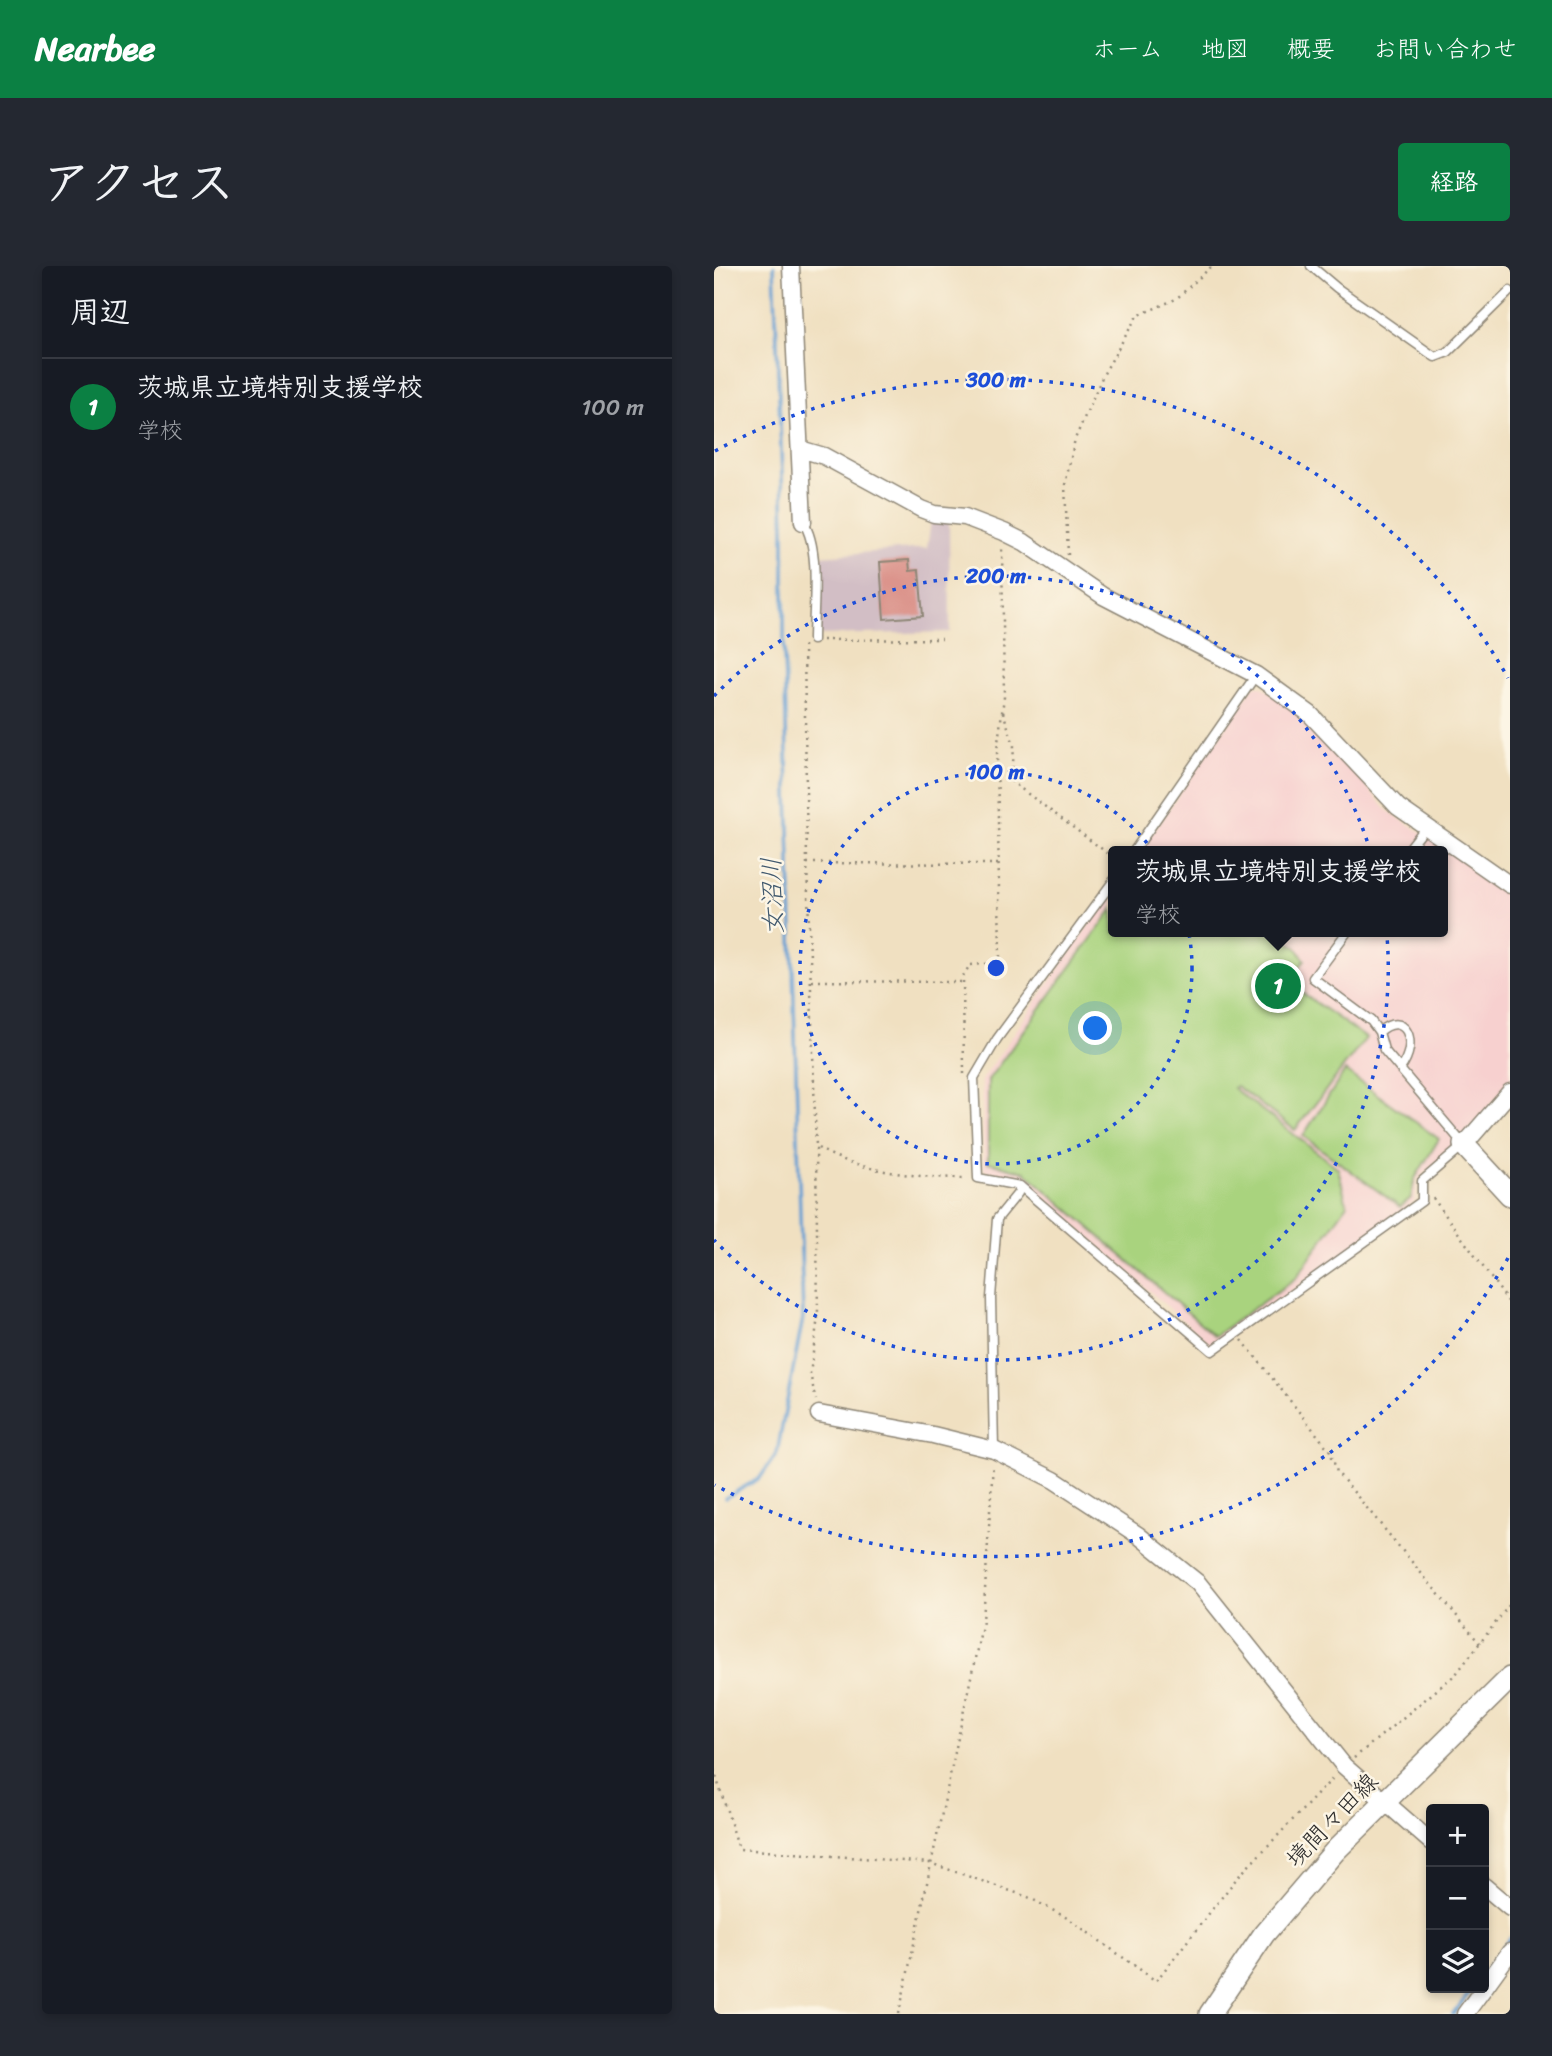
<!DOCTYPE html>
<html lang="ja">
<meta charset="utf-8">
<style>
body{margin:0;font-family:Sriracha,"Klee One",sans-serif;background:#242831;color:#f1f3f6}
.controls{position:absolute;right:21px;bottom:21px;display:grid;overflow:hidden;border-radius:7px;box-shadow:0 4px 10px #0003}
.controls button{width:63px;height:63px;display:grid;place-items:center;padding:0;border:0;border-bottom:2px solid #363941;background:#171b24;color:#f1f3f6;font:35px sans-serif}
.you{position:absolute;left:382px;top:763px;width:24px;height:24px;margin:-18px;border:5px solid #fff;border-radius:50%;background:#1a73e8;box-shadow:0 0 0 10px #1a73e833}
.badge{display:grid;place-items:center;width:46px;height:46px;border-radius:50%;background:#0b8043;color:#fff;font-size:23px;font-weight:700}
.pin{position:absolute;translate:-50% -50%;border:4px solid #fff;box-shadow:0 2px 7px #0006}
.popup{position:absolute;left:394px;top:580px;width:340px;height:91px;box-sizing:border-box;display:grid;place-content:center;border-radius:7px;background:#171b24;filter:drop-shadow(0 2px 5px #0005);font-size:23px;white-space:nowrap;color:#9ea1a6}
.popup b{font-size:26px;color:#f1f3f6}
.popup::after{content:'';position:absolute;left:50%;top:100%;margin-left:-14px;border:14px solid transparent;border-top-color:#171b24}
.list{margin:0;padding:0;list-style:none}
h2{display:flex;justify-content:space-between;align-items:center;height:91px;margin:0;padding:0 28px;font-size:30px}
h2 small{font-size:23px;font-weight:400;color:#9ea1a6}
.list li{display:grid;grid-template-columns:46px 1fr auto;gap:21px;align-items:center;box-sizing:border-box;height:98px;padding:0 28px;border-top:2px solid #363941}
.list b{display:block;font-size:26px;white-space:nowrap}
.list p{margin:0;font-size:23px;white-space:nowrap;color:#9ea1a6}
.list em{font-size:23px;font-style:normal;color:#9ea1a6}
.icon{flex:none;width:38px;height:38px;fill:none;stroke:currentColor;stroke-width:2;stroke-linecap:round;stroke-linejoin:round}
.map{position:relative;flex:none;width:796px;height:1748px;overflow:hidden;border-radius:7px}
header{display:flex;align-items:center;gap:42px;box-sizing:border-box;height:98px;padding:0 35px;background:#0b8043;color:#fff}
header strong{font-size:33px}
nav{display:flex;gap:38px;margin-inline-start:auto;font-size:24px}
.intro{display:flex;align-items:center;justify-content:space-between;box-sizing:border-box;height:168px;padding:0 42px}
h1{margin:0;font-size:49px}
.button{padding:18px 32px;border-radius:7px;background:#0b8043;color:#fff;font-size:24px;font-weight:700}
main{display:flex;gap:42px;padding:0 42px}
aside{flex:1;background:#171b24;border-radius:7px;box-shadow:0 4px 10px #0003}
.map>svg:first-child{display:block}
</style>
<header>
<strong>Nearbee</strong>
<nav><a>ホーム</a><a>地図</a><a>概要</a><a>お問い合わせ</a></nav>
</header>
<div class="intro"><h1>アクセス</h1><a class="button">経路</a></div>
<main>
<aside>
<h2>周辺<small></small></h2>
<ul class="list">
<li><span class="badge">1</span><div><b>茨城県立境特別支援学校</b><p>学校</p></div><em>100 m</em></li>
</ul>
</aside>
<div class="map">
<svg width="796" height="1748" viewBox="0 0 796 1748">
<rect width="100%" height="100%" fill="#fcf5e5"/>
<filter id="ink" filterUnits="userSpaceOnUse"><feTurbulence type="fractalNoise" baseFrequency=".0143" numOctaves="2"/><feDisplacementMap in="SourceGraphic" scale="14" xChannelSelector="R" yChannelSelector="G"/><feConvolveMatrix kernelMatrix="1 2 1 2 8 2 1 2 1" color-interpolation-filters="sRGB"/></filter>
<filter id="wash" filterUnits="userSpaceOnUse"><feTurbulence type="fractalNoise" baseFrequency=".00686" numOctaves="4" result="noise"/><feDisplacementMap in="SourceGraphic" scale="28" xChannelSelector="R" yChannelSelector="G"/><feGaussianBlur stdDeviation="1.57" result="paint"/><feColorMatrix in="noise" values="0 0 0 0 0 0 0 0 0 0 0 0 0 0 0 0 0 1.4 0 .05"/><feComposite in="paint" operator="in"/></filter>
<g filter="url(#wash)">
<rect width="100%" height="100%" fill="#f0e0c1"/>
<path fill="#f7d0cf" d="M540 420H547L593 452 673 544 796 625V815L746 874 703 914 701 935 504 1078 497 1079 308 913 270 904 268 814 399 624 400 666H728V585H426Z"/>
<path fill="#d2bec5" d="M235 254 236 366 103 369 105 290 213 282 217 255Z"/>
<path fill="#a9d37e" stroke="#6a7f54" stroke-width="2" d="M399 643 400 666H561L582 681 591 694 574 717 652 772 581 864 522 820 519 822 624 902 633 939 582 1012 501 1070 311 906 274 896V814Z
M631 805 725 873 700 914 697 932 686 941 589 870Z"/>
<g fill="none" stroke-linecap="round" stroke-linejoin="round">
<path stroke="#629ed3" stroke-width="3.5" d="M11 1232 46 1212 63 1187 89 1052 70 385V262L60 0
M770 1707 796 1672
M739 1748 759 1722"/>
</g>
<g id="blocks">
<path fill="#dc948c" d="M195 294 196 305 205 304 209 350 170 353 166 296Z"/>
</g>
</g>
<g filter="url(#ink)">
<use href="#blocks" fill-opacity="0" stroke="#8e8676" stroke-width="2"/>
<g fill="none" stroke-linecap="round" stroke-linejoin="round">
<g stroke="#8e8676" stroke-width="11">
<path id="lane" d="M597 0 623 22 721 91 734 86 796 25
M89 256C107 282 99 342 99 374
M420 585 542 409
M693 585 712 561
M400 614 283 773 260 812 264 912 306 920 498 1085 708 935V915L750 879 670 784 665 766 657 755 599 712 633 666
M665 766C690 743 707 775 686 803
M280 1184 277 1032 283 953 304 927 306 920"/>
</g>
<g stroke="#8e8676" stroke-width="19">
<path id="street" d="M77 0 89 256
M86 183 110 190 207 243 220 248 251 251 290 266 310 276 389 330 542 409 596 448 684 541 796 619
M750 879 796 826
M105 1148 219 1169 280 1184 340 1214 424 1269 484 1317 630 1500 717 1576
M770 1620 796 1642
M770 1722 796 1686
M751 1748 770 1722"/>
</g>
<g stroke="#8e8676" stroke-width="24">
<path id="secondary" d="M750 879 796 929
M496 1748 550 1668 621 1585 796 1412"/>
</g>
<path stroke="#8e8676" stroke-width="2.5" stroke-dasharray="2 5" stroke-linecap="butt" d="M354 289 351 219 361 173 389 109 423 50 462 33 498 0
M108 374 228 373
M90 379 93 597 102 881 104 1051 96 1108 102 1134
M289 446 300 479 298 516 400 592
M93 597 285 598
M98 715 249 716
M250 808 249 710 256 699 286 697 283 484 290 431 288 282
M104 882C145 906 206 912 253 912
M719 932 796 1038
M528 1074 616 1185 623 1206 767 1379
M640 1492 742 1408 796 1338
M0 1504 25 1583 216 1597 314 1631 355 1653 442 1715 523 1612 620 1511
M185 1748 269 1355 279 1198"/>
<use href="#lane" stroke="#fff" stroke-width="8"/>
<use href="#street" stroke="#fff" stroke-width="16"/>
<use href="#secondary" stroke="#fff" stroke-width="21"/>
</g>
</g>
<g fill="none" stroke="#1d4ed8" stroke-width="3.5" stroke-dasharray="3.5 7">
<circle cx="282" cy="702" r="196"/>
<path d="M0 430A392 392 0 1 1 0 974"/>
<path d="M794 992A588 588 0 0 1 1 1219M1 185A588 588 0 0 1 794 412"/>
</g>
<g text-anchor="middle" stroke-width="5" stroke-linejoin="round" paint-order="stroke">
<g font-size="24" fill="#2b2b2b" stroke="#fcf5e5">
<text transform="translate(618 1554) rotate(-46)" y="8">境間々田線</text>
</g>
<g font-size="26" font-style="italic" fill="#41596e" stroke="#fcf5e5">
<text transform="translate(58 630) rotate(-92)" y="9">女沼川</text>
</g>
</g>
<circle cx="282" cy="702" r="10" fill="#1d4ed8" stroke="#fcf5e5" stroke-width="3.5"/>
<g font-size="21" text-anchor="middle" font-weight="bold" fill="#1d4ed8" stroke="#fcf5e5" stroke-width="5" stroke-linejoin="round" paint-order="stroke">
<text x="282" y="121">300 m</text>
<text x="282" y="317">200 m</text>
<text x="282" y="513">100 m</text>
</g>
</svg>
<div class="controls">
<button>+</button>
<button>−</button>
<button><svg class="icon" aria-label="layers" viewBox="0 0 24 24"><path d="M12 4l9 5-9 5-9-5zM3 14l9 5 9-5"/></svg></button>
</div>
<div class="you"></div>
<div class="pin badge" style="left:564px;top:720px">1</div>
<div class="popup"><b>茨城県立境特別支援学校</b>学校</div>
</div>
</main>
